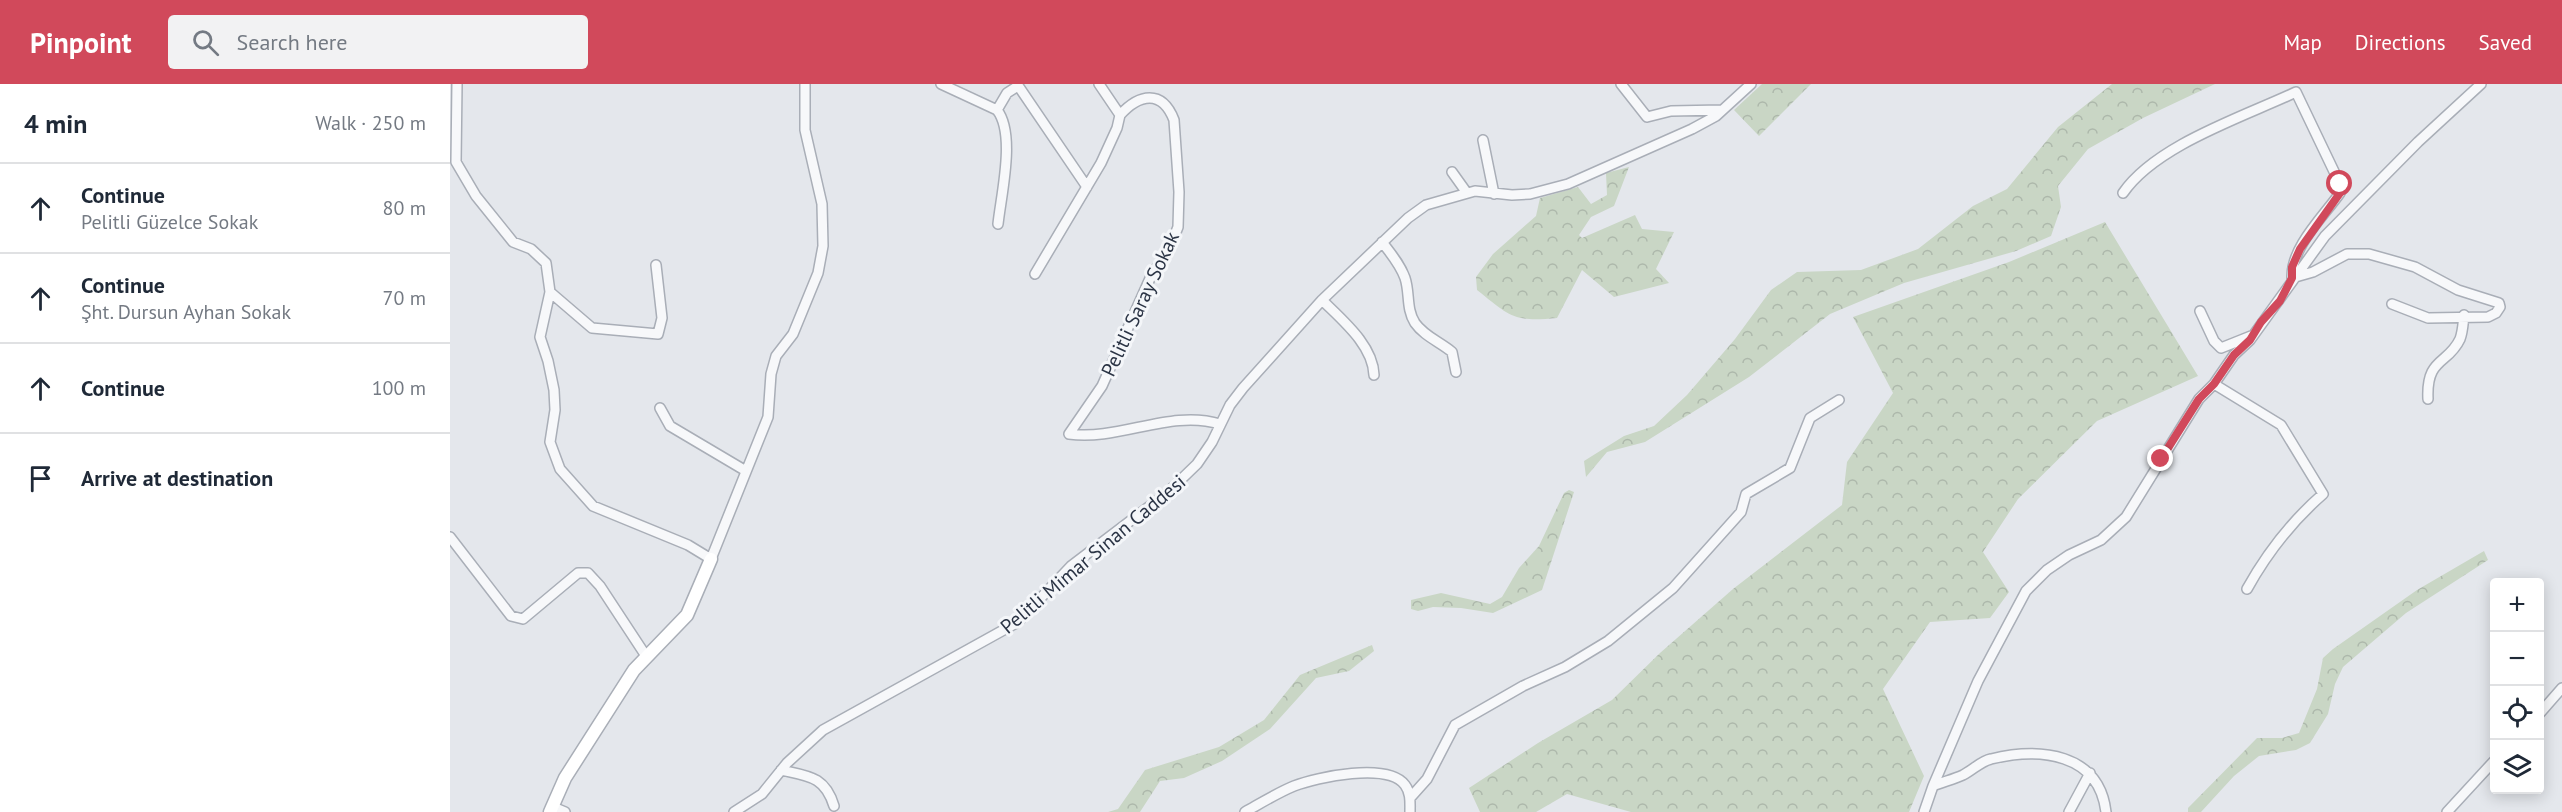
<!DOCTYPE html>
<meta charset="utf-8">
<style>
body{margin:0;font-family:"PT Sans",sans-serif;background:#f2f2f3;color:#1f2937}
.controls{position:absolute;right:18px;bottom:18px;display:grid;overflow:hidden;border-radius:6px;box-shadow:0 3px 15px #0003}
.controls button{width:54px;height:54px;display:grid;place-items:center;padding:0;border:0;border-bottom:2px solid #e0e1e3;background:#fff;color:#1f2937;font:30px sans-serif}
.stop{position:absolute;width:18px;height:18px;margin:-14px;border:4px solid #d1495b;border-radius:50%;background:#fff}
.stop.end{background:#d1495b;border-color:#fff;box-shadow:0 2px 6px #0008}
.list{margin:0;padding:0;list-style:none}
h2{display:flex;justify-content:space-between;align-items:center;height:78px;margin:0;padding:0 24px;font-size:26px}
h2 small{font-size:20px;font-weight:400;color:#747a83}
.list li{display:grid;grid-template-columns:39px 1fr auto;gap:18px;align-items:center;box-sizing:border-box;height:90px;padding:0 24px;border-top:2px solid #e0e1e3}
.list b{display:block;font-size:22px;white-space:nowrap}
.list p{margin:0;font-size:20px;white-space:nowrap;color:#747a83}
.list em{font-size:20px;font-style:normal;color:#747a83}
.icon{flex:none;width:33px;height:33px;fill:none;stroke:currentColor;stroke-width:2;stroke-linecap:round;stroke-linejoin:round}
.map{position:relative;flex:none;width:2112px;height:728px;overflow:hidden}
header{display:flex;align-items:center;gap:36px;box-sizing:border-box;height:84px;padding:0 30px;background:#d1495b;color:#fff}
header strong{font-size:28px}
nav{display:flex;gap:33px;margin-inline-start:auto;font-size:21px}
.search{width:420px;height:54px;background:#f2f2f3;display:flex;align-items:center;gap:15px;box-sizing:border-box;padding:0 21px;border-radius:6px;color:#747a83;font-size:22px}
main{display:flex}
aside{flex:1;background:#fff}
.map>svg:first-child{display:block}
</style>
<header>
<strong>Pinpoint</strong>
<div class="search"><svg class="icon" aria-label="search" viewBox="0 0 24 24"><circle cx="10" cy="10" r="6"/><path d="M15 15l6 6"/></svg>Search here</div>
<nav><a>Map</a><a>Directions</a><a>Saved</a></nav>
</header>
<main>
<aside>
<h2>4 min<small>Walk · 250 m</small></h2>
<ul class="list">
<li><svg class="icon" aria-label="ahead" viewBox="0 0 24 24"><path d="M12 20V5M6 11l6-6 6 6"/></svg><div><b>Continue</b><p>Pelitli Güzelce Sokak</p></div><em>80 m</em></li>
<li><svg class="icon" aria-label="ahead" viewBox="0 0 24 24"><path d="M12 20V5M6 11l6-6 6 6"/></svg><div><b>Continue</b><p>Şht. Dursun Ayhan Sokak</p></div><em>70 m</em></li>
<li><svg class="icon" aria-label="ahead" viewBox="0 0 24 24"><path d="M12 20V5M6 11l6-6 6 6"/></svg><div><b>Continue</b></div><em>100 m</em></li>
<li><svg class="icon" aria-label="arrive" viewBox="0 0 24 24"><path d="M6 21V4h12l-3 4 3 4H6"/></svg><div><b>Arrive at destination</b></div></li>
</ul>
</aside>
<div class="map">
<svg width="2112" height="728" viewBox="0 0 2112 728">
<defs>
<pattern id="forest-crowns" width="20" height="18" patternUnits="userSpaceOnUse" patternTransform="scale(1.5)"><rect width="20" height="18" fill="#c9d6c5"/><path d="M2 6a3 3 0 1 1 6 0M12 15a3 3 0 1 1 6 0" fill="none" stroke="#adb8ab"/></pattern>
</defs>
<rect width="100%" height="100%" fill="#e4e7ec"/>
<path fill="url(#forest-crowns)" d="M1312 0H1361L1309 52 1284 26Z
M1662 0H1765L1693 34 1638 65 1608 102 1611 123 1601 152 1566 167 1454 199 1380 230 1299 293 1195 358 1157 368 1136 393 1134 377 1174 352 1204 342 1237 311 1285 255 1321 206 1347 188 1411 186 1468 165 1523 122 1557 105 1608 43Z
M1179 83 1164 122 1141 133 1129 151 1132 154 1185 131 1192 145 1224 148 1206 185 1219 199 1164 213 1132 186 1107 234C1063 238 1061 233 1027 206L1026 193 1043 170 1086 132 1090 114 1128 103 1141 120 1157 111 1156 89Z
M1655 138 1748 292 1647 337 1568 415 1533 468 1559 508 1540 534 1480 538 1433 605 1474 692 1459 728H1181L1117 710 1086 728H1030L1019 704 1088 659 1162 616 1210 569 1283 505 1392 421 1397 378 1443 309 1403 233 1559 178Z
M1119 406 1124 408 1092 506 1043 529 1011 524 983 523 968 527 961 525V516L991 509 1040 520 1052 513 1069 484 1089 462 1114 409Z
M2034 467 2038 476 1956 529 1893 583 1885 600 1878 630 1860 659 1846 666 1809 672 1784 692 1751 728H1738V724L1807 654H1832L1849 649 1867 605 1873 574 1883 565 1967 506Z
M922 561 924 567 899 587 866 594 820 645 772 677 734 694 710 697 690 728H658L668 725 695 686 769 663 814 636 850 591Z"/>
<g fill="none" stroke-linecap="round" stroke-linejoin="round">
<g stroke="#a9aeb7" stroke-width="12">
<path id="street" d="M7 0 6 78 26 112 63 158 81 165 96 179 100 208 90 253 98 277 104 306 105 326 100 358 110 385 143 422 238 461 261 475 318 333 321 290 326 272 343 250 368 189 373 162 372 120 355 46V0
M491 0 547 26
M567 0 637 103
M649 0 670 31
M1171 0 1197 33 1221 27 1272 26
M670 31C689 10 712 5 724 36L729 108 728 143 718 168 702 190 652 302 619 350C670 357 720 325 770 340
M1033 56 1044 110
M1002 88 1017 109
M1673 109C1706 61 1793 33 1846 8L1890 100V109C1873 133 1841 163 1842 194L1863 188 1897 170H1919L1965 183 2008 206 2049 219 2050 223 2046 229 2038 233 1978 234 1942 220
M548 140C551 111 566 50 547 26L557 9 568 2
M932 158C941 170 950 180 955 194 960 209 956 225 965 239 974 252 990 258 1002 268L1006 288
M585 190 651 79 667 44 670 31
M100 208 142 244 208 250 212 234 206 181
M872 216C892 236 923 261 924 291
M1750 227 1764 257 1771 264 1801 252
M1764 300 1831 341 1873 410C1842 437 1817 469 1797 505
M1978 315C1976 273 1998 281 2010 255 2013 247 2013 239 2014 231
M210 324 220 342 296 387
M0 453 61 532 73 535 128 489H138L150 502 196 572
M2090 629 2112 604
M331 686C358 692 375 692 384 722
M1483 702 1528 597 1576 507 1597 486 1619 471 1651 456 1676 433 1749 315 1764 300 1784 271 1800 256 1875 152 1968 58 2031 0
M960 714 977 695 1005 641 1073 602 1115 583 1158 557 1223 504 1291 428 1296 410 1340 384 1360 334 1389 316
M103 723 115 728
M284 728 312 710 337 679 373 646 568 538 621 482 717 409 747 380 762 358 780 321 793 304 872 216 958 134 976 121 1025 107 1062 111 1080 110 1118 100 1242 45 1266 32 1301 0
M795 728C811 719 827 709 844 702 867 693 938 678 955 701 961 709 960 719 960 728
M1474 728 1483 702C1493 698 1504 695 1513 691 1523 686 1531 677 1541 675 1590 663 1649 669 1656 728
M1619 728 1640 689
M1997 728 2044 677"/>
</g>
<g stroke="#a9aeb7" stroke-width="15">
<path id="secondary" d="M100 728 115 694 184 586 237 531 261 475"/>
</g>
<use href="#street" stroke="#f7f8fa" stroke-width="9"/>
<use href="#secondary" stroke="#fff" stroke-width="12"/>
</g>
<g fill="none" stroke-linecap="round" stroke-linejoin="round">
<path stroke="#d1495b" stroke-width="8" d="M1711 375 1749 315 1764 300 1784 271 1800 256 1811 238 1830 217 1842 194V183L1850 165 1890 109V100"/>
</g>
<g text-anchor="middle" stroke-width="6" stroke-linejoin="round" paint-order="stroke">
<g font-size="20" fill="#2b3445" stroke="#f4f6f9">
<text transform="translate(690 220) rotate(-65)" y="7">Pelitli Saray Sokak</text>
<text transform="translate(643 470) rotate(-40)" y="7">Pelitli Mimar Sinan Caddesi</text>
</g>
</g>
</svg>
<div class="controls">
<button>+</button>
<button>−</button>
<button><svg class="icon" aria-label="locate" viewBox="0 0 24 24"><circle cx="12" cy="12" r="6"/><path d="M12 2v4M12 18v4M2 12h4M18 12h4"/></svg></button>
<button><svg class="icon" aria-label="layers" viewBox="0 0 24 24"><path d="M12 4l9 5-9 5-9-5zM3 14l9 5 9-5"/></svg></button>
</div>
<div class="stop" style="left:1890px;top:100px"></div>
<div class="stop end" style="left:1711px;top:375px"></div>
</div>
</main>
